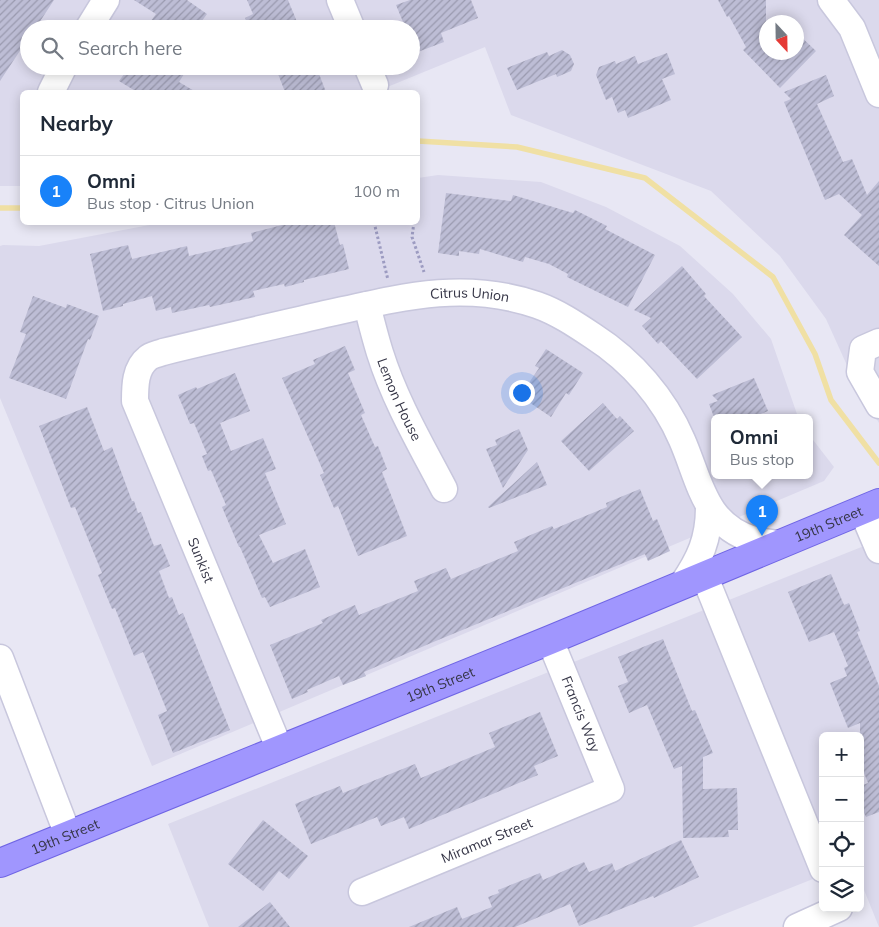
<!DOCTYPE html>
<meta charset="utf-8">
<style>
body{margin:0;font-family:Mulish,sans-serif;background:#f2f2f3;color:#1f2937}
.controls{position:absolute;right:15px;bottom:15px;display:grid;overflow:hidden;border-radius:8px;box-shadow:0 2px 12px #0003}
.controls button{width:45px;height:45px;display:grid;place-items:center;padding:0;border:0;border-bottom:1px solid #e0e1e3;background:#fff;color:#1f2937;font:25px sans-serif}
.compass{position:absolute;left:759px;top:15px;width:45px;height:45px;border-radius:50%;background:#fff;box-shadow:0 2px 12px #0003;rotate:158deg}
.you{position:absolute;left:521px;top:392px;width:18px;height:18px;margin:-12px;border:4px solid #fff;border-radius:50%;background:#1a73e8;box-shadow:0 0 0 8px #1a73e833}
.badge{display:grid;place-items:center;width:32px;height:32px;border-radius:50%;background:#1882f9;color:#fff;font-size:16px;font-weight:700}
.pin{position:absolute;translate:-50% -41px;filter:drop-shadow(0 1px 2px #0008)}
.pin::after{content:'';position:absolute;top:26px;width:18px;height:15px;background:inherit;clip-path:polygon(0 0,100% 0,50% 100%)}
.popup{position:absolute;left:711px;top:414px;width:102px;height:65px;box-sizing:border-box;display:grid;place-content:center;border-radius:8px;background:#fff;filter:drop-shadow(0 1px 4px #0005);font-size:16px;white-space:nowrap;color:#747a83}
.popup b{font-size:19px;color:#1f2937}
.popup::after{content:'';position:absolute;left:50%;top:100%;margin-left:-10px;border:10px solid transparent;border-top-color:#fff}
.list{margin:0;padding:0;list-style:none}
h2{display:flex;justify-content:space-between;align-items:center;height:65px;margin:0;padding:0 20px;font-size:21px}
h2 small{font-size:16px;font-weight:400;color:#747a83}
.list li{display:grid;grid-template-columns:32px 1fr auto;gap:15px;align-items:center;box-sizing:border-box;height:70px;padding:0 20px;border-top:1px solid #e0e1e3}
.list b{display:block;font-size:19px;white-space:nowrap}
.list p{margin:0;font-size:16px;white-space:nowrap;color:#747a83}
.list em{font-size:16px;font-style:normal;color:#747a83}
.icon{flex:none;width:28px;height:28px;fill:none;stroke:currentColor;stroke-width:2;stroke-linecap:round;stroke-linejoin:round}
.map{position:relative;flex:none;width:879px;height:927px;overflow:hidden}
.search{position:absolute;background:#fff;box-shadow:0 2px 12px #0003;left:20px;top:20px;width:400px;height:55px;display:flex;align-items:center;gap:12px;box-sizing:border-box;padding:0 18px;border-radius:28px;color:#747a83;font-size:19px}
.panel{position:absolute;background:#fff;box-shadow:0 2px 12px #0003;left:20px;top:90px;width:400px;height:135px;border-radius:8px}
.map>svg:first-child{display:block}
</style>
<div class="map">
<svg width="879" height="927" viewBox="0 0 879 927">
<defs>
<pattern id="building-hatch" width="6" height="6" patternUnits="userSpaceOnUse" patternTransform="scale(1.25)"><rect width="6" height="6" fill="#bdbdd5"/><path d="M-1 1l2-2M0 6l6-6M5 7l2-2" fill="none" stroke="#9a9aaf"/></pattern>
</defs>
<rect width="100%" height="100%" fill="#e8e7f4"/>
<path fill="#dbd9ec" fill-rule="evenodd" d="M0 0H879V423L855 383 826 319 780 256 711 191 511 115 485 47 375 92H22V186H0ZM766 22H796V52H766ZM29 29H411V66H29Z
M438 175 541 182 606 207 680 246 733 294 771 339 798 417H714V475H810V436L834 467 824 481 152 766 0 398V246L3 245 39 246 160 223 418 222V178Z
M879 540V927L860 880V736H823V875L692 927H209L168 824Z"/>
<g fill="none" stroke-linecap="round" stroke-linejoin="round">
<path stroke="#f0e0a4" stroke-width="5.5" d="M418 141 517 147 645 178 773 277 815 354 831 400 879 463
M0 208H22"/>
</g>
<path fill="url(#building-hatch)" d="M0 0H54L35 29H29V37L0 81Z
M134 0H187L207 14 196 29H145L156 14Z
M247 0H288L300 29H249L245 18 253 14Z
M410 0H471L478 18 441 33 444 42 415 53 411 42V29H406L396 5Z
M718 0H766V52H796V32L816 51 780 88 743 50 746 47 729 16 727 17Z
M562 50 570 55 574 64 571 71 557 77 556 74 517 90 507 68 547 52 549 56Z
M667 53 675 74 662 79 671 100 628 118 625 110 618 113 612 97 606 100 596 75 599 67 615 61 616 64 635 56 638 64Z
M130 66H189L179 82 196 92H137L119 81Z
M275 66H316L326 92H285Z
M826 75 834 96 817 104 843 162 852 159 867 195 879 181V266L844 235 862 215 839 194 825 200 784 102 791 99 784 92Z
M446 193 511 201 513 195 573 213 575 210 607 226 605 229 655 255 628 307 567 277 568 274 549 264 525 257 523 262 480 249 479 254 459 251V256L438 253Z
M294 222H334L340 245 343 244 349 269 304 280V282L285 287 284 284 253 291 255 297 210 307 209 305 172 313 171 307 156 311 152 296 123 304V306L103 311 90 254 128 245 132 259 187 246 189 256 253 241 251 233Z
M682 266 706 294 704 296 742 337 697 379 661 341 658 344 642 326 651 318 634 310Z
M33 296 66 308 67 304 99 316 90 340 88 339 66 399 9 378 26 334 20 332Z
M345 346 355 370 348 373 365 413 361 415 375 447 378 446 387 469 382 472 407 536 358 556 338 506 334 508 320 475 324 473 282 378 315 364 313 360Z
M546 349 583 373 569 395 566 393 551 417 520 396 539 368 535 366Z
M235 373 250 411 220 423 231 451 263 438 276 469 265 473 286 524 259 535 273 563 305 549 320 587 270 607 265 597 262 598 240 547H239L222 507 226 505 211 470 208 471 202 456 207 454 194 423 190 424 178 395 196 387 197 389Z
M754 378 768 411 753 417H714L709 404 718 401 712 395Z
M603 403 617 419 620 416 634 431 589 471 561 441Z
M87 407 104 451 112 447 132 501H134L138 513 141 512 154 546 161 544 170 566 159 571 169 598 172 597 179 615 183 613 230 730 173 753 158 715 167 711 143 652 134 656 115 608 112 609 98 575 102 573 75 507 71 508 39 426Z
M519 429 528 450 503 488 486 449 497 445 495 440Z
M537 462 547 485 489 508 488 507Z
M640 489 653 521 657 519 670 551 648 561 645 554 431 643 364 672 366 676 343 685 339 676 307 690 308 692 292 699 270 645 323 623 321 620 355 605 359 615 418 591 414 581 446 568 451 579 518 551 514 542 552 526 554 529 607 507 606 503Z
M831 574 844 605 849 603 860 631 857 632 879 686V812L866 817 860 804V786L868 783 860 763V723L848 728 830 683 847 676 844 668 848 666 834 632 809 642 788 592Z
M663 639 692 711 695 710 713 753 703 757V789L737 788 738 830H728L729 837 683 838 682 766 674 769 647 705 629 713 618 686 628 682 618 657Z
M540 712 558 756 534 766 538 775 409 829 404 817 381 826 377 817 311 844 295 804 340 786 343 793 415 764 421 778 495 747 489 733Z
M263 820 308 856 289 879 279 871 263 891 228 864Z
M681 840 699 877 654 898 653 896 579 926 570 904 515 927H409L457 907 462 919 492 907 488 897 499 893 498 890 540 873 543 880 584 862 589 872 612 863 615 871Z
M270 902 290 927H238Z"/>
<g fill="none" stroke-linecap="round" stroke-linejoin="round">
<g stroke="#c8c7dd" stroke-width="29">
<g id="minor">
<path d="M340 0 352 29"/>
<path d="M831 0 852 28 879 94"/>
<path d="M88 29 106 0"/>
<path d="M367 66 375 85"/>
<path d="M51 92 64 66"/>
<path id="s1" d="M367 305C371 321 375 337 380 353 395 401 421 445 444 489"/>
<path d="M879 342 863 349 860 372 879 405"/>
<path d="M862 510 879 550"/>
<path d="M704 575 823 869"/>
<path d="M682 585C700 559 709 539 709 507"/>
<path d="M0 658 68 835"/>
<path id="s2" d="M280 750 135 401C135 386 135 368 148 358 151 355 158 354 163 352 216 339 269 327 321 315 394 299 462 279 537 305 557 312 575 324 593 336 632 361 664 398 682 440 700 481 704 525 754 540 762 542 771 543 780 544"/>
<path id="s3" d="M362 892 611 789 550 640"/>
<path d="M797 927 839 908"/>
</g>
</g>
<g stroke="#6f65e4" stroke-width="30">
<g id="major">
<path id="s4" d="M0 863 550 640 879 503"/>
</g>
</g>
<path stroke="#9c9bc1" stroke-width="3" stroke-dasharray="2.5 2.5" stroke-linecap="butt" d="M374 222 388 280
M414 222 412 237 424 272"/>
<use href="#minor" stroke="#fff" stroke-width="26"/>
<use href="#major" stroke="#a096fe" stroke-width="28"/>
</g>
<g text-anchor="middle" stroke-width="4" stroke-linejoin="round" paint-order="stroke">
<g font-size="14" fill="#363647" stroke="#fff">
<text dy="5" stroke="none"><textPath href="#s2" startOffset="754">Citrus Union</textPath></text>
<text dy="5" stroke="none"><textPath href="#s1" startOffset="100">Lemon House</textPath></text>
<text dy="5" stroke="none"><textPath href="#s4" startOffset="895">19th Street</textPath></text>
<text transform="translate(201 560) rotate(68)" y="5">Sunkist</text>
<text dy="5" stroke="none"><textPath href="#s4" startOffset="475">19th Street</textPath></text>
<text transform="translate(581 714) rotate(68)" y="5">Francis Way</text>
<text dy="5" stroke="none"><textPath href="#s4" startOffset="70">19th Street</textPath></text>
<text dy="5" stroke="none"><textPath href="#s3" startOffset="135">Miramar Street</textPath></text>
</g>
</g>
</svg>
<div class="controls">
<button>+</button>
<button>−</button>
<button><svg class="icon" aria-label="locate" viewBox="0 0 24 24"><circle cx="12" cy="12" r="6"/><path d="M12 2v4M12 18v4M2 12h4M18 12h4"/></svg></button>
<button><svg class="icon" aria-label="layers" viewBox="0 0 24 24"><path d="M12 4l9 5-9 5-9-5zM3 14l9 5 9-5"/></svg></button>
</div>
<svg class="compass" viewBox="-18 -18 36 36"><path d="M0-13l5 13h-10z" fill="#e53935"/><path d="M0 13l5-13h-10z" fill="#747a83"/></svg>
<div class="you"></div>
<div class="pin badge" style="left:762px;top:536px">1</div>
<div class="popup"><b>Omni</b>Bus stop</div>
<div class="search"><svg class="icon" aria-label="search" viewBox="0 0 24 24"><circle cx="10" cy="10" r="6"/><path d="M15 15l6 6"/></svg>Search here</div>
<section class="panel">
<h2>Nearby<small></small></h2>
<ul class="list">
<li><span class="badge">1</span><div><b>Omni</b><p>Bus stop · Citrus Union</p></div><em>100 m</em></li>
</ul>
</section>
</div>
